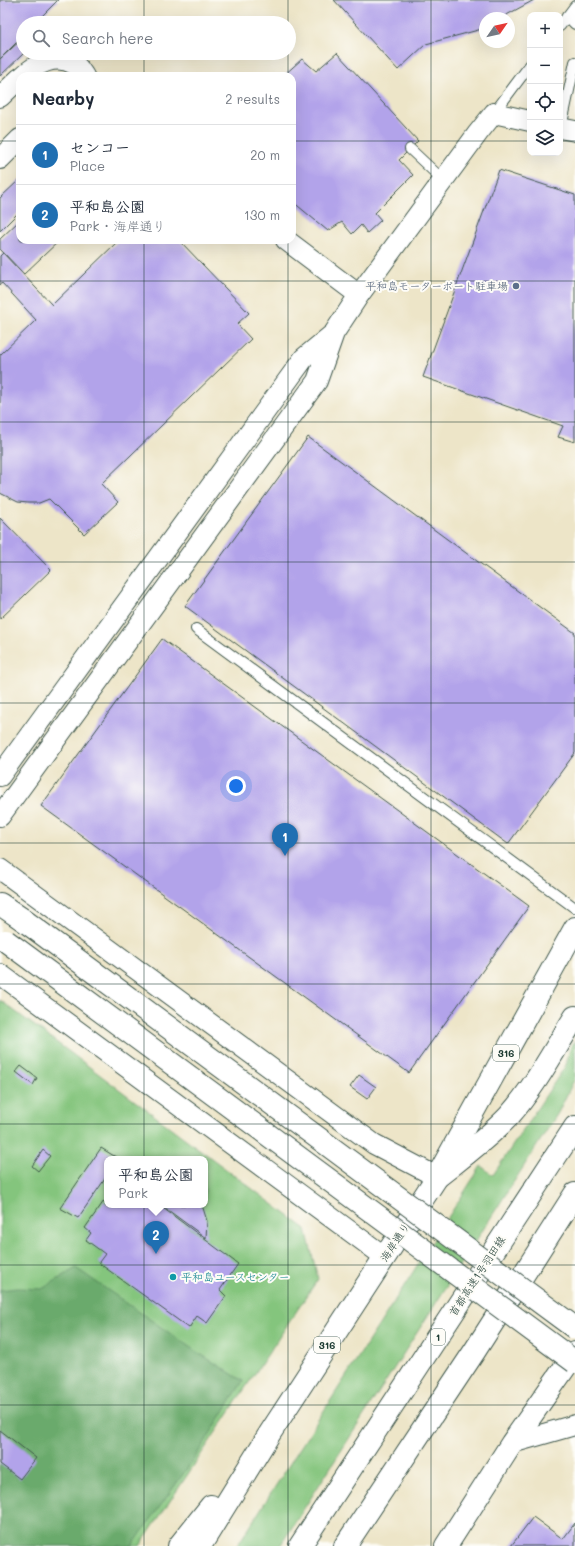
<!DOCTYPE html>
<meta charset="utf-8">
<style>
body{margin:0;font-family:Mali,"Klee One",sans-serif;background:#f2f2f3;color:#1f2937}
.controls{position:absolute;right:12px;top:12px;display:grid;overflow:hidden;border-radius:8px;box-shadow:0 4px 16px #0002}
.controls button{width:36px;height:36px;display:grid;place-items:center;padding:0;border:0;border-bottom:1px solid #e0e1e3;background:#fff;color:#1f2937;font:20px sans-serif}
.compass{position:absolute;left:479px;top:12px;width:36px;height:36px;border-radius:50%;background:#fff;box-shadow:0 4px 16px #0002;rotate:56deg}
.you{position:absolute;left:236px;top:786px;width:14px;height:14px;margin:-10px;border:3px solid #fff;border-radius:50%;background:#1a73e8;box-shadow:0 0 0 6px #1a73e833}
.badge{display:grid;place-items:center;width:26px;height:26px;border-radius:50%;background:#1f6fb2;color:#fff;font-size:13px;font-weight:700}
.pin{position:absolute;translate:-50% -33px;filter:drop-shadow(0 1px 2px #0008)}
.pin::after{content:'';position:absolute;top:21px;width:14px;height:12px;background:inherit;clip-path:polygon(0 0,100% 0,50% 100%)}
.popup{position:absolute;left:104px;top:1156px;width:104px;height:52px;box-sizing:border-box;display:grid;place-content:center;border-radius:8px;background:#fff;filter:drop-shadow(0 1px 3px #0005);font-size:13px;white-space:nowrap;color:#747a83}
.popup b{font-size:15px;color:#1f2937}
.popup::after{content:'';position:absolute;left:50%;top:100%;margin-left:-8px;border:8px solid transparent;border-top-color:#fff}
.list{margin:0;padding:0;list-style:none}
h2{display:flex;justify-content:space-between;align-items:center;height:52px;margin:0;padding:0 16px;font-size:17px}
h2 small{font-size:13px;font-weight:400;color:#747a83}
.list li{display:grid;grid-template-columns:26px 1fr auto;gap:12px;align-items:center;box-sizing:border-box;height:60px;padding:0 16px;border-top:1px solid #e0e1e3}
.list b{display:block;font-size:15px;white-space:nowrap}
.list p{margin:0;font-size:13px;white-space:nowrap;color:#747a83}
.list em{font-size:13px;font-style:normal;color:#747a83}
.icon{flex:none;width:22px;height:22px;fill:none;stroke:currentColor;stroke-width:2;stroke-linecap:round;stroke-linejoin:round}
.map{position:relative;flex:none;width:575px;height:1546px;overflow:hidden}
.search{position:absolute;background:#fff;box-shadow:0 4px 16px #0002;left:16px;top:16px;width:280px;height:44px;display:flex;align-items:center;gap:10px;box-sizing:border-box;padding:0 14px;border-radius:22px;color:#747a83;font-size:15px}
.panel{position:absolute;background:#fff;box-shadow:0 4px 16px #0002;left:16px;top:72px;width:280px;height:172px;border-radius:12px}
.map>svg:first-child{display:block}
</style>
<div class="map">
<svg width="575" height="1546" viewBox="0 0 575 1546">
<rect width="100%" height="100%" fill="#fdfcf7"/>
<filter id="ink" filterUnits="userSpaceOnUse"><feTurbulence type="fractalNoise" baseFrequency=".025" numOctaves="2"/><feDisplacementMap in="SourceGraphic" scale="8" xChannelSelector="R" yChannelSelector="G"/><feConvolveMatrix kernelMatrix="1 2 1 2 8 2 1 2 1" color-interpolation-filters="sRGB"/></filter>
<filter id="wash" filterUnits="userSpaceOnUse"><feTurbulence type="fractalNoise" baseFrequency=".012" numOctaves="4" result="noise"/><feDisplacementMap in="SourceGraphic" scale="16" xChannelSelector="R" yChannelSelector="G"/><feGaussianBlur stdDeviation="0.9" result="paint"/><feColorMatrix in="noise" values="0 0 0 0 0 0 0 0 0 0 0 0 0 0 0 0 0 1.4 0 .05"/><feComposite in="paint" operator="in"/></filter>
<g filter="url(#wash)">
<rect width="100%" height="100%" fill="#ede5c8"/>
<path fill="#84c57d" stroke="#528158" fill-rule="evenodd" d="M0 1000 306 1229 318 1279 140 1546H0ZM107 1159H205V1205H107Z
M575 1040V1078L558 1113 280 1546H237L481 1166 493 1175 566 1065 570 1048Z"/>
<path fill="#6baa6c" stroke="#457450" d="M76 1268 194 1350 243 1381 198 1453 132 1546H0V1290L17 1288 42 1289Z"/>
<g id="blocks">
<path fill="#b2a3ea" d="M0 0H58L35 23H23V36L0 59Z
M334 0H534L501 18H485V27L482 29 426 44 398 70Z
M23 38V54L0 76V59Z
M337 53 418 141 399 160 413 175 375 213 381 220 367 233 361 225 352 234 342 222 328 231 292 201V76H283L302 59 316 71Z
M499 170 575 195V442L558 437 563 426 423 377Z
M20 179V211L0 231V198Z
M20 220V240H60L24 274 0 249V239Z
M116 240H179L249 313 237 324 251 339 101 484 118 502 84 534 49 499 39 503H28L18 502 0 493V355L36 320 2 283 0 285V256L3 253 52 305 118 241Z
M308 437 575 633V753L508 844 185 606Z
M0 518 51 570 0 619Z
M162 639 529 906 409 1073 41 806Z
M21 1066 37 1078 33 1085 16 1072Z
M359 1075 376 1087 367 1099 350 1087Z
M101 1148 119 1159H107V1176L78 1218 60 1208Z
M43 1150 50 1156 38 1171 32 1166Z
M104 1201 110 1206 159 1205 238 1264 220 1290 226 1296 207 1323 197 1316 189 1328 100 1264 99 1262 105 1254 86 1240 91 1233 85 1228Z
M161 1205H200L203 1208 207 1221 206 1238Z
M0 1430 36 1458 20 1479 0 1464Z
M533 1517 563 1539 575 1523V1546H511Z"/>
</g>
</g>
<g filter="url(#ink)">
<use href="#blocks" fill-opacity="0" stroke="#3e564a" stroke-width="1"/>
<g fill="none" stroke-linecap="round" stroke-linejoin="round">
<g stroke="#3e564a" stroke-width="12">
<path id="lane" d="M567 16 575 24
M560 26 575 6
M494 113 530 65
M561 128 575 62
M410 149 443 180
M196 629 575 908"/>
</g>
<g stroke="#3e564a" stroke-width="22">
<path id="street" d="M23 76C36 64 56 53 74 64 78 66 81 72 84 76
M0 97 20 78
M560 128 575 131
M0 159 20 139
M286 240 359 295
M0 776 304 358 333 334
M0 816 317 381 334 333 359 295 478 133 494 113 530 121
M0 869 374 1144 437 1177
M0 974 385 1257
M512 1443 575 1425"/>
</g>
<g stroke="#3e564a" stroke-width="24">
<path id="secondary" d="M0 904 22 919"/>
</g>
<g stroke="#3e564a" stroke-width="24">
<path id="primary" d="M179 1546 211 1506
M200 1546 270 1433 437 1177 575 928
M446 1546 512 1443 575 1353"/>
</g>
<g stroke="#3e564a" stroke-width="24">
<path id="highway" d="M437 1177C461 1158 487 1139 509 1116 535 1087 554 1050 575 1017
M300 1546 575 1127
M345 1546 474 1352 575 1194"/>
</g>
<use href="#lane" stroke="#fff" stroke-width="10"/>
<use href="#street" stroke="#fff" stroke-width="20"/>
<use href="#secondary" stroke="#fff" stroke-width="22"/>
<use href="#primary" stroke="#fff" stroke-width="22"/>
<use href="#highway" stroke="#fff" stroke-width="22"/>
<g stroke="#3e564a" stroke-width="24" stroke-linecap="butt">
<path id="secondary-bridge" d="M22 919 575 1328
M6 941 575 1362"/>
</g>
<use href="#secondary-bridge" stroke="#fff" stroke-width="22"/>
</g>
</g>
<path fill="none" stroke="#1f3d34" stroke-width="1" stroke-opacity="0.55" d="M144 0V23M288 0V23M431 0V1546M144 53V76M288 53V76M0 141H20M292 141H530M560 141H575M144 240V1546M288 240V1546M0 281H575M0 422H575M0 562H575M0 703H575M0 843H575M0 984H575M0 1124H575M0 1265H575M0 1405H575"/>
<circle fill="#5c6f8a" stroke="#fdfcf7" stroke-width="1.5" cx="516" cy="286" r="4"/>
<circle fill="#0f9aa8" stroke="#fdfcf7" stroke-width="1.5" cx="173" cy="1277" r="4"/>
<g text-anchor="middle" stroke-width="4" stroke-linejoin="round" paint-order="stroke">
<g fill="#fdfcf7" stroke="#62766e" stroke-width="1">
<rect x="493" y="1045" width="26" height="16" rx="3"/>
<rect x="431" y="1329" width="14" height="16" rx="3"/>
<rect x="314" y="1337" width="26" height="16" rx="3"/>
</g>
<g font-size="10" font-weight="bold" fill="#1f3d34">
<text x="506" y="1057">316</text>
<text x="438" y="1341">1</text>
<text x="327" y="1349">316</text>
</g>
<g font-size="11" fill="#4e5e75" stroke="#fdfcf7" text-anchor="end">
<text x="508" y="290">平和島モーターボート駐車場</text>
</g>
<g font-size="11" fill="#1f3d34" stroke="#fdfcf7">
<text transform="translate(395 1242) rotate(-57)" y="4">海岸通り</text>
<text transform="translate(477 1276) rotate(-57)" y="4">首都高速1号羽田線</text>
</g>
<g font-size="11" fill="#0d838f" stroke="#fdfcf7" text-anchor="start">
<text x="181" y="1281">平和島ユースセンター</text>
</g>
</g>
</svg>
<div class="controls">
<button>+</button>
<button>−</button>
<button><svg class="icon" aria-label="locate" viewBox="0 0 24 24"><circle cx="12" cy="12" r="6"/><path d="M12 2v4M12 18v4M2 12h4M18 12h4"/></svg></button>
<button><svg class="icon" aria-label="layers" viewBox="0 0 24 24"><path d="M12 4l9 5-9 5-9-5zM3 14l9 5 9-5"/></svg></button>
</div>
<svg class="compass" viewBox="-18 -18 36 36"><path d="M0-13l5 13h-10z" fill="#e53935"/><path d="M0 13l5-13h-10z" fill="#747a83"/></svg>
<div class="you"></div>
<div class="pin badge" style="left:285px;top:856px">1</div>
<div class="pin badge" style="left:156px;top:1254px">2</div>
<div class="popup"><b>平和島公園</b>Park</div>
<div class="search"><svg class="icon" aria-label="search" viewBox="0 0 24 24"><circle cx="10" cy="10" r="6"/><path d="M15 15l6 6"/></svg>Search here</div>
<section class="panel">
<h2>Nearby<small>2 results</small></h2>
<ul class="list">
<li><span class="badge">1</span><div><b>センコー</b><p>Place</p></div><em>20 m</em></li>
<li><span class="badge">2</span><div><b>平和島公園</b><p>Park · 海岸通り</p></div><em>130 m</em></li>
</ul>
</section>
</div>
